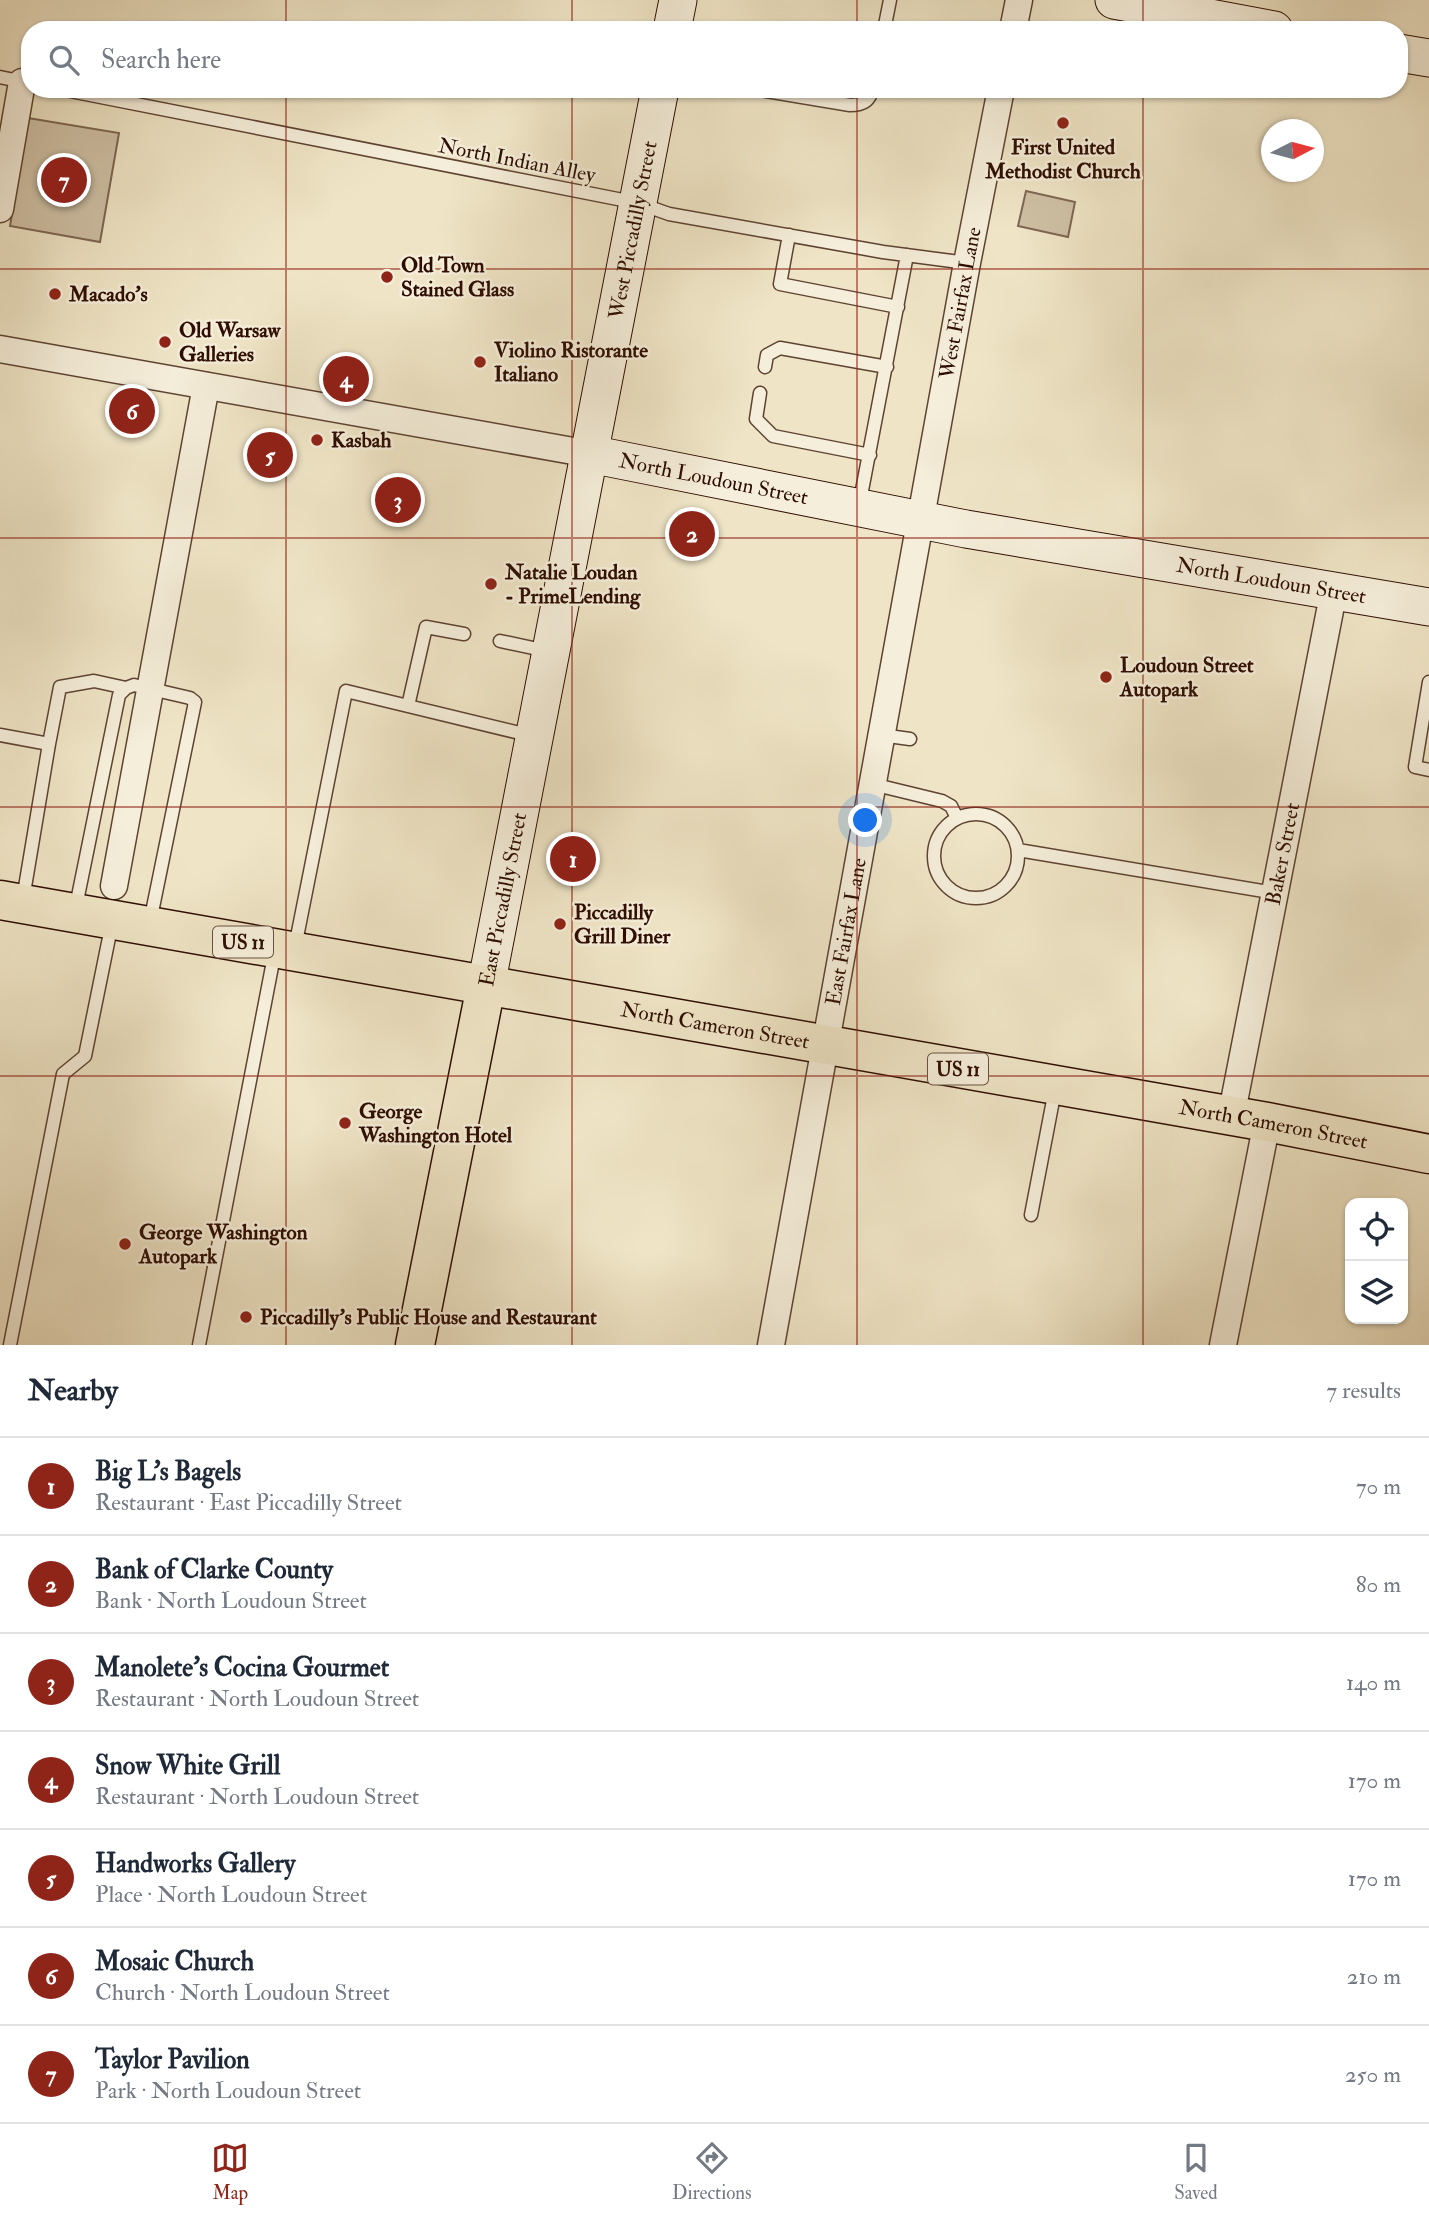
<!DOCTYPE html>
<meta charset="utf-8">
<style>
body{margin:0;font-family:"IM FELL Double Pica",serif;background:#f6f6f7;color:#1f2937}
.controls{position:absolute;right:21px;bottom:21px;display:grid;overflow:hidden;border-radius:14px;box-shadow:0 2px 5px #0004}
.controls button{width:63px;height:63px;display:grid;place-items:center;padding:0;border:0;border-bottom:2px solid #e0e1e3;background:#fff;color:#1f2937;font:35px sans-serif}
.compass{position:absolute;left:1261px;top:119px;width:63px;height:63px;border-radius:50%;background:#fff;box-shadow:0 2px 5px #0004;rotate:84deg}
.you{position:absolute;left:866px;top:821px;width:24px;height:24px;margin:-18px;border:5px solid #fff;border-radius:50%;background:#1a73e8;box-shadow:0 0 0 10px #1a73e833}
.badge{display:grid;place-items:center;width:46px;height:46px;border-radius:50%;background:#8f2418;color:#fff;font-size:23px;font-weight:700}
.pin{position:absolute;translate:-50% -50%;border:4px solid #fff;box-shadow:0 2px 7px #0006}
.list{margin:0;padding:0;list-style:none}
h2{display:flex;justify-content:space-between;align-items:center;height:91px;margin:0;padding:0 28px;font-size:30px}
h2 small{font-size:23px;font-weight:400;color:#747a83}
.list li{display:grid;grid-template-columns:46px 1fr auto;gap:21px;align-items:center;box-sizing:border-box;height:98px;padding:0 28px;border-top:2px solid #e0e1e3}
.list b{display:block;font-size:26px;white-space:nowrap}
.list p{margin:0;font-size:23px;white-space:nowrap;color:#747a83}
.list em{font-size:23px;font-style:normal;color:#747a83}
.icon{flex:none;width:38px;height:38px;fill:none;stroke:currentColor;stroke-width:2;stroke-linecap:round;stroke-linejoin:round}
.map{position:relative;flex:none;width:1429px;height:1345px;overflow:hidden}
.search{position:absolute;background:#fff;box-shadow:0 2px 5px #0004;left:21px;right:21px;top:21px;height:77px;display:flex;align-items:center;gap:18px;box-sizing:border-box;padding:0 24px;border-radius:28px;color:#747a83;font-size:26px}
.sheet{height:777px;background:#fff}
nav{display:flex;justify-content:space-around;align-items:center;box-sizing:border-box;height:98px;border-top:2px solid #e0e1e3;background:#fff;font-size:19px;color:#747a83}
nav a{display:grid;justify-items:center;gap:4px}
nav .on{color:#8f2418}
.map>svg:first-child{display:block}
</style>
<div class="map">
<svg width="1429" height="1345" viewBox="0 0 1429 1345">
<rect width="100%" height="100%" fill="#efe5c6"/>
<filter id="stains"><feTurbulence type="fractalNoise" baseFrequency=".00286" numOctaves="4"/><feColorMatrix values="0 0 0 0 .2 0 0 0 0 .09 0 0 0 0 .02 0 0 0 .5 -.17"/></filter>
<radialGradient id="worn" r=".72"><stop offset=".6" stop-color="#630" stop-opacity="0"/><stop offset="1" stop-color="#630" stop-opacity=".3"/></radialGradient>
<path fill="#cec0a5" stroke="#7e6653" stroke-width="2" d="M28 118 119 133 100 242 10 226Z
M1026 191 1075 202 1068 237 1018 226Z"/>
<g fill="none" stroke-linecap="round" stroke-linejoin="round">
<g stroke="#5e4332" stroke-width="15">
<path id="lane" d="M884 30 890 0
M0 77 24 82
M60 89 638 203 669 214 883 252 967 263
M754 89 850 105C861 105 870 102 872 89
M789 235 780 284 898 307
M765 367 767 355 780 348 887 367
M760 393 756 419 773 436 870 455
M859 506 907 255
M464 634 426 627 408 706 532 736
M500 641 547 651
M1429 682 1415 767 1429 770
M0 735 49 744 60 687 94 681 126 688 134 685 190 698 195 702 150 922
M881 735 910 739
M872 784 942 801 951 806 957 818
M934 856a42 42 0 1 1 84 0a42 42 0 1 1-84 0Z
M1018 850 1275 893
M23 899 49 744
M75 911 119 695 126 688
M295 947 346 691 408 706
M1031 1215 1055 1090
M10 1345 63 1074 85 1056 112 923
M199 1345 275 951"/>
</g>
<g stroke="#5e4332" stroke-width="29">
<g id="street">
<path d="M1013 30 1019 0"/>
<path d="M0 209 22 82"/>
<path d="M0 349 590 454"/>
<path d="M114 886 206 386"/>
<path id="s1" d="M1231 1117 1334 590"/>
<path id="s2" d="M771 1345 967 263 1001 89"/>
<path d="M1223 1345 1267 1122"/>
</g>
</g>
<g stroke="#2e0d01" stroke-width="39">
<g id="secondary">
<path d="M1114 0 1274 30"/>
<path d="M672 30 678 0"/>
<path d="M1399 53 1429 58"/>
<path id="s3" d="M590 454 966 529 1429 607"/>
<path id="s4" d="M486 986 660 89"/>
</g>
</g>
<g stroke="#2e0d01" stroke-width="41">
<g id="primary">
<path id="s5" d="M0 900 1267 1122 1429 1154"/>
<path d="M415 1345 486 986"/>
</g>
</g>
<use href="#lane" stroke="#f5eeda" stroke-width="12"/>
<use href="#street" stroke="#f5eeda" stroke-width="26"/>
<use href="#secondary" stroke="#f5eeda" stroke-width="37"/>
<use href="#primary" stroke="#efe5c6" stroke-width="38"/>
</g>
<path fill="none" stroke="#8f2418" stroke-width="2" stroke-opacity="0.55" d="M286 0V30M572 0V30M857 0V30M1143 0V30M286 89V1345M572 89V1345M857 89V1345M1143 89V1345M0 269H1429M0 538H1429M0 807H1429M0 1076H1429"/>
<g fill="#8f2418" stroke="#f5eeda" stroke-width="2.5">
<circle cx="1063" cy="123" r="7"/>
<circle cx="387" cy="277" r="7"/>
<circle cx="55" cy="294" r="7"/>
<circle cx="165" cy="342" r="7"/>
<circle cx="480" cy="362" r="7"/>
<circle cx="317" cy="440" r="7"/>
<circle cx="491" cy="584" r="7"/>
<circle cx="1106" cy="677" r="7"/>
<circle cx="560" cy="924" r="7"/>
<circle cx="345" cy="1123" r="7"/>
<circle cx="125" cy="1244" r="7"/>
<circle cx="246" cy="1317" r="7"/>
</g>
<g text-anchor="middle" stroke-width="5" stroke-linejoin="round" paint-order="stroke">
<g fill="#f5eeda" stroke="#6a5042" stroke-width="2">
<rect x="213" y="926.5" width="60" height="31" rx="5"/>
<rect x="928" y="1053.5" width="60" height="31" rx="5"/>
</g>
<g font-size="19" font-weight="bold" fill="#2e0d01">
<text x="243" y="949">US 11</text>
<text x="958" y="1076">US 11</text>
</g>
<g font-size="21" font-weight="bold" fill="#2e0d01" stroke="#f5eeda" text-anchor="start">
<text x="1063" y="154" text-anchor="middle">First United<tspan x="1063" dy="24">Methodist Church</tspan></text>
<text x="401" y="272">Old Town<tspan x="401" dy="24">Stained Glass</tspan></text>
<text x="69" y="301">Macado's</text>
<text x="179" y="337">Old Warsaw<tspan x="179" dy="24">Galleries</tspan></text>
<text x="494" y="357">Violino Ristorante<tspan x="494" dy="24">Italiano</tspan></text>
<text x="331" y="447">Kasbah</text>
<text x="505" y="579">Natalie Loudan<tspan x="505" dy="24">- PrimeLending</tspan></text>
<text x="1120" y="672">Loudoun Street<tspan x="1120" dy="24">Autopark</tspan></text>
<text x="574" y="919">Piccadilly<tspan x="574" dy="24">Grill Diner</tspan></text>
<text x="359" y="1118">George<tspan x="359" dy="24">Washington Hotel</tspan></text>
<text x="139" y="1239">George Washington<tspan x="139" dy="24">Autopark</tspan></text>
<text x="260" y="1324">Piccadilly's Public House and Restaurant</text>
</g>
<g font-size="21" fill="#2e0d01" stroke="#f5eeda">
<text transform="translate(517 160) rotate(11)" y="7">North Indian Alley</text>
<text dy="7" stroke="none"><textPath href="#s4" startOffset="770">West Piccadilly Street</textPath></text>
<text dy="7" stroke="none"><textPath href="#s2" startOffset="1059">West Fairfax Lane</textPath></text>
<text dy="7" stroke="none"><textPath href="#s3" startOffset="126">North Loudoun Street</textPath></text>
<text dy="7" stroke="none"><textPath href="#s3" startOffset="693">North Loudoun Street</textPath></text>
<text dy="7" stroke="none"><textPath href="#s1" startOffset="268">Baker Street</textPath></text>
<text dy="7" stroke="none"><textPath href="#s4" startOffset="88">East Piccadilly Street</textPath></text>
<text dy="7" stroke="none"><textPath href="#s2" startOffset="420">East Fairfax Lane</textPath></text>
<text dy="7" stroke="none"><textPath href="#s5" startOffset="726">North Cameron Street</textPath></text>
<text dy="7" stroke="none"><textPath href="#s5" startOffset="1293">North Cameron Street</textPath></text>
</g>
</g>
<rect width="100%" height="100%" filter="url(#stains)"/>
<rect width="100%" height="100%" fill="url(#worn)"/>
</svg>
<div class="controls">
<button><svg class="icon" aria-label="locate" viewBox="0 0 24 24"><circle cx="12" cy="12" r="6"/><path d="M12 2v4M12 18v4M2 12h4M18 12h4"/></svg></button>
<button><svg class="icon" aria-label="layers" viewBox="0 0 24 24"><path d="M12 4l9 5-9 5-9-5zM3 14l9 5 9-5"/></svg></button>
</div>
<svg class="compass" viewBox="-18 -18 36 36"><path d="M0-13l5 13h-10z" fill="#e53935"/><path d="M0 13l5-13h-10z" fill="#747a83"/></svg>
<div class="you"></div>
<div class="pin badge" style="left:573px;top:859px">1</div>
<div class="pin badge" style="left:692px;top:534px">2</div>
<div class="pin badge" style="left:398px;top:500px">3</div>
<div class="pin badge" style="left:346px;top:379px">4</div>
<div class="pin badge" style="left:270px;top:455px">5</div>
<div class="pin badge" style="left:132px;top:411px">6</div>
<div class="pin badge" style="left:64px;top:180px">7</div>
<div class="search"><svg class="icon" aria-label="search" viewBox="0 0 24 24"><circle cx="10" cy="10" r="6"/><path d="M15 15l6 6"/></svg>Search here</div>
</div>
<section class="sheet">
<h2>Nearby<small>7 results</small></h2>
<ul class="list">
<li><span class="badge">1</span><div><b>Big L's Bagels</b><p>Restaurant · East Piccadilly Street</p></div><em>70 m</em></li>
<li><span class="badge">2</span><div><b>Bank of Clarke County</b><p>Bank · North Loudoun Street</p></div><em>80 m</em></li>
<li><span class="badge">3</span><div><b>Manolete's Cocina Gourmet</b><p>Restaurant · North Loudoun Street</p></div><em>140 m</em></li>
<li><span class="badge">4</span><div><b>Snow White Grill</b><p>Restaurant · North Loudoun Street</p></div><em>170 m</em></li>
<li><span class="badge">5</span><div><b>Handworks Gallery</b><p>Place · North Loudoun Street</p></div><em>170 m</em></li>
<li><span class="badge">6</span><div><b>Mosaic Church</b><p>Church · North Loudoun Street</p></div><em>210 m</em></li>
<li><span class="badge">7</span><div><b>Taylor Pavilion</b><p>Park · North Loudoun Street</p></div><em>250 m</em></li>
</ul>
</section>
<nav>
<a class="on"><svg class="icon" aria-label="map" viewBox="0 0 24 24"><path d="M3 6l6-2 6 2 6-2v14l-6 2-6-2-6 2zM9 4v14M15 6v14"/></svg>Map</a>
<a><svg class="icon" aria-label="directions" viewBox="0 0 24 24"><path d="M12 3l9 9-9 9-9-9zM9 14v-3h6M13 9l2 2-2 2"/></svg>Directions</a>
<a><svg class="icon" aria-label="saved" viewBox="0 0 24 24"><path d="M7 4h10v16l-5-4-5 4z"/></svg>Saved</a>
</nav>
